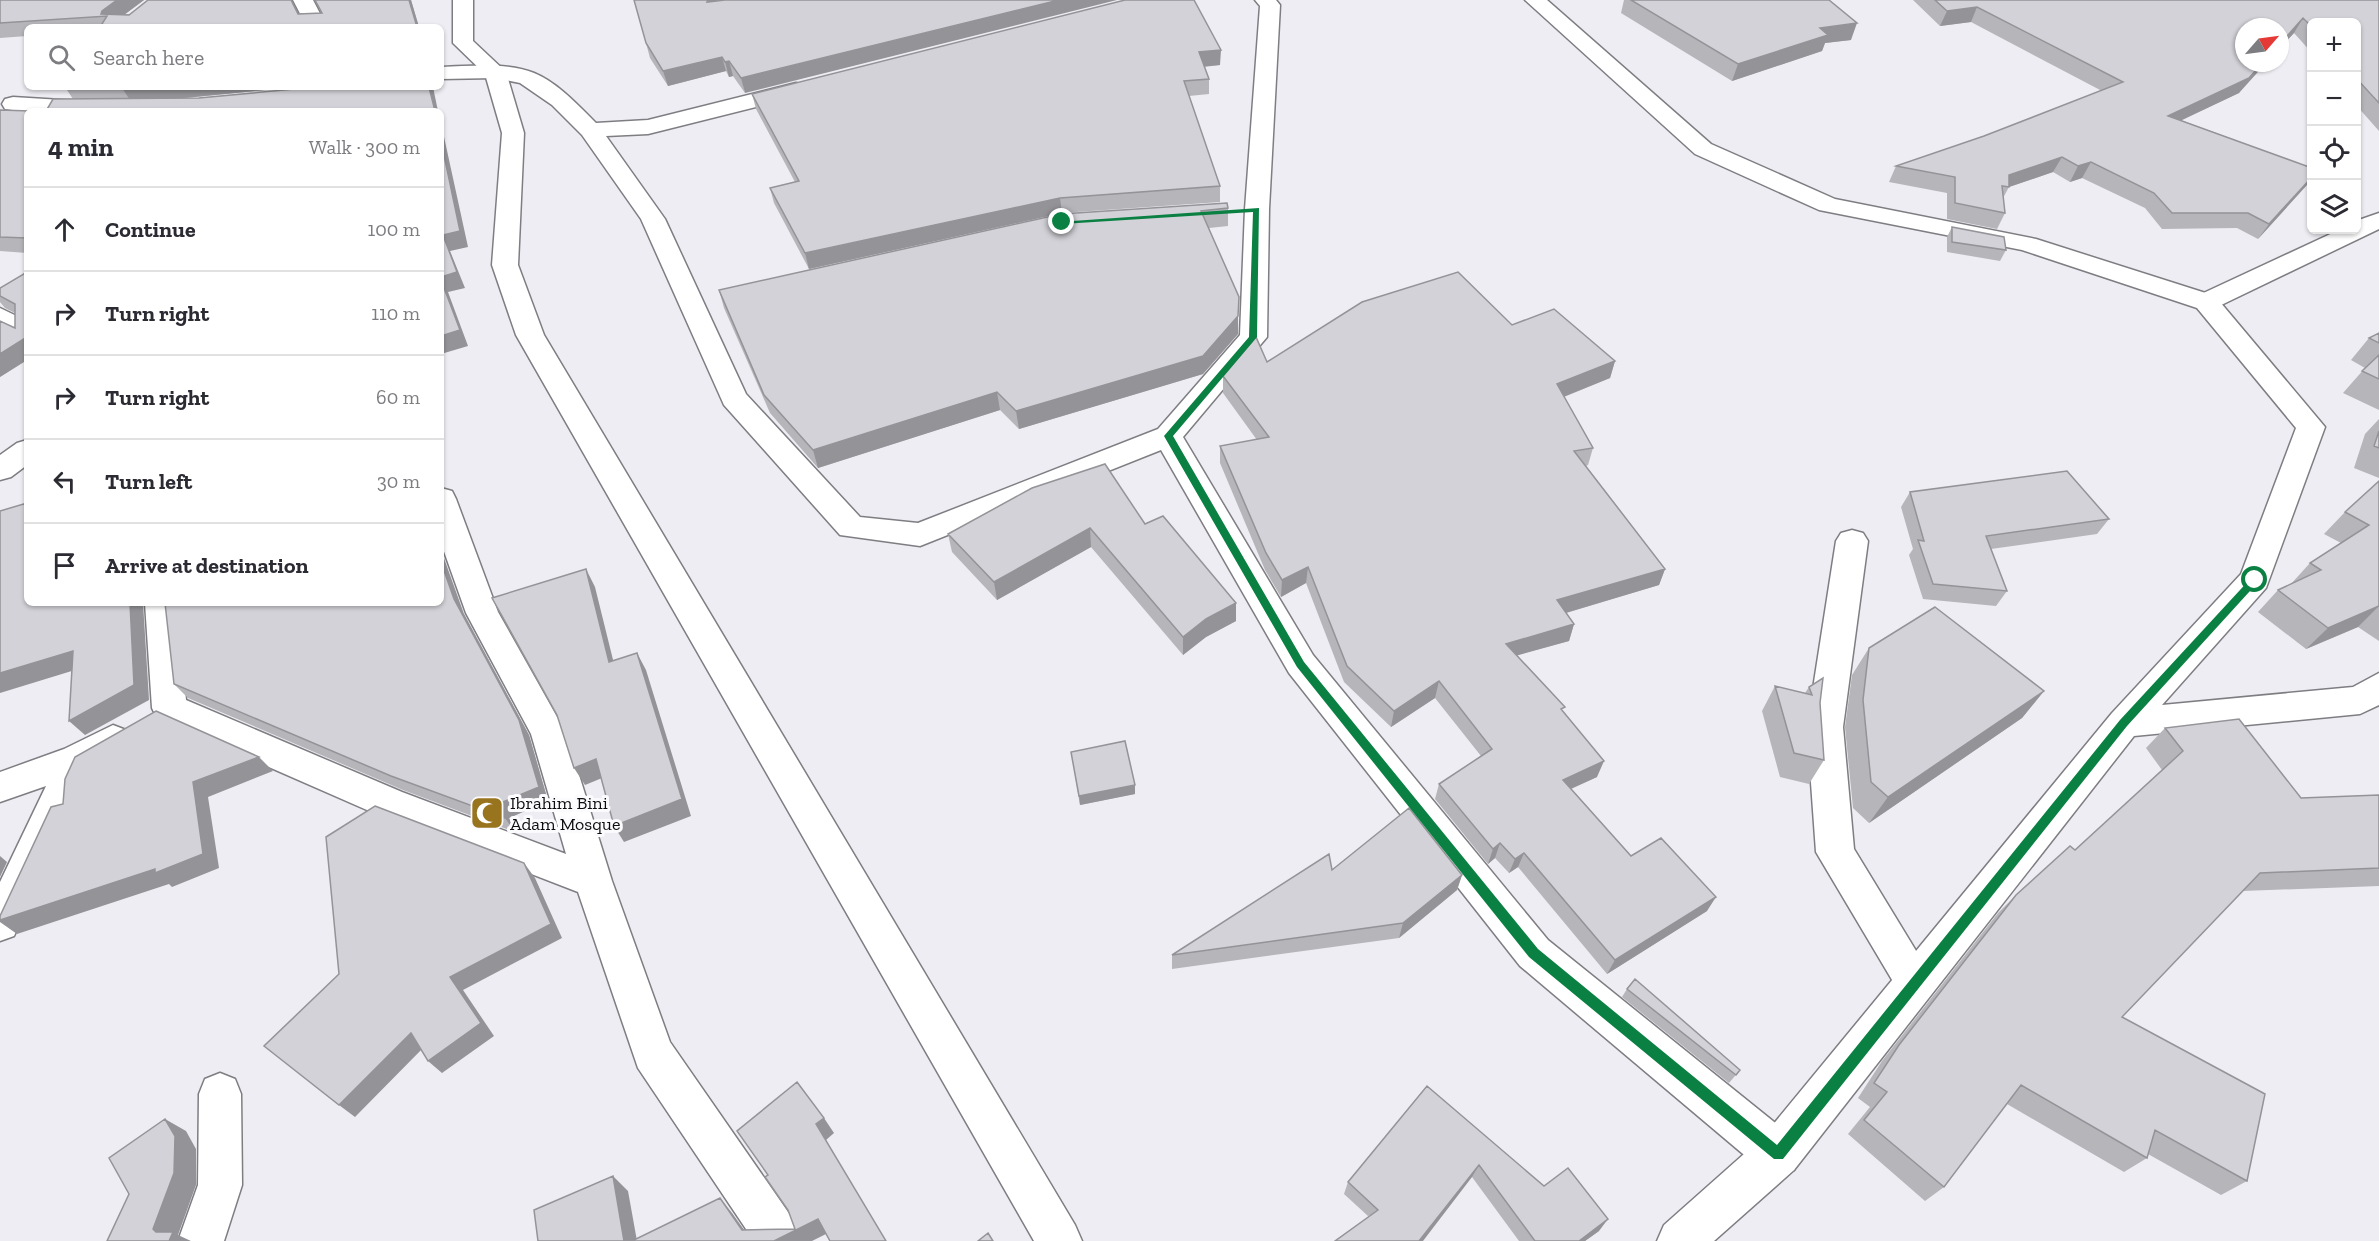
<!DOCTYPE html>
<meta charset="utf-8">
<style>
body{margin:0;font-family:"Zilla Slab",serif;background:#f7f7f7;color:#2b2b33}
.controls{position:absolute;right:18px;top:18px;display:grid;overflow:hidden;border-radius:9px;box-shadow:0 2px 4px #0004}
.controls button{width:54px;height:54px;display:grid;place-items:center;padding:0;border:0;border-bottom:2px solid #e1e1e2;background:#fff;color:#2b2b33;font:30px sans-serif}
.compass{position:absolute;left:2235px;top:18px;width:54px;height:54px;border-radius:50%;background:#fff;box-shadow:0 2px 4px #0004;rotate:62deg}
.stop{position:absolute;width:18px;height:18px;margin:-14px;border:4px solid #0b8043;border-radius:50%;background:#fff}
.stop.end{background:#0b8043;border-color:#fff;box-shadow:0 2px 6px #0008}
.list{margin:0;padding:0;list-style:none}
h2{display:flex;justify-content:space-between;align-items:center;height:78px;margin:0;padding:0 24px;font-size:26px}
h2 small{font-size:20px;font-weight:400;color:#7c7c81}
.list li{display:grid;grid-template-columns:39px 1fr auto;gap:18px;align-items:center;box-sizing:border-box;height:84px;padding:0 24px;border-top:2px solid #e1e1e2}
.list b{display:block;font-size:22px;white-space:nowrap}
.list em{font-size:20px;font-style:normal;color:#7c7c81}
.icon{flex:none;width:33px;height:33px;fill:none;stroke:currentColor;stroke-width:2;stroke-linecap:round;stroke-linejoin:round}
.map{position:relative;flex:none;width:2379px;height:1241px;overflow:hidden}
.search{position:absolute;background:#fff;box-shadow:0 2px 4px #0004;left:24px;top:24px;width:420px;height:66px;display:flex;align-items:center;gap:15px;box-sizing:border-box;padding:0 21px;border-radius:9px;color:#7c7c81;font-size:22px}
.panel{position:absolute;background:#fff;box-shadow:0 2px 4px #0004;left:24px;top:108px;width:420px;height:498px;border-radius:9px}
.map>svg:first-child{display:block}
</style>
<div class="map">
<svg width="2379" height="1241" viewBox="0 0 2379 1241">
<rect width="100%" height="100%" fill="#eeedf3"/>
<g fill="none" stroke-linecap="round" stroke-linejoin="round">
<g stroke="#7e7d82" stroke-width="3">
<path id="minor" d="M293 0H313L327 27H307Z
M1255 0H1276L1280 5 1269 209 1267 337 1183 437 1313 655 1548 940 1794 1138 1800 1154 1794 1170 1778 1176 1762 1170 1520 966 1289 673 1161 450 920 546 840 535 724 405 641 219 582 135 552 105 520 83 495 78 441 79V67C471 66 506 62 534 73 558 83 578 105 596 123L648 120 796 83 804 85 807 90 804 95 648 134 606 136 665 219 746 394 860 517 918 523 1158 429 1240 335 1245 209 1260 6Z
M13 97 127 104 135 106 138 111 27 112 5 109 2 104 5 99Z
M2379 213V229L2215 308 2206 310 2197 308 2193 302 2197 296 2339 230H2356V221Z
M0 308 27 321V341L0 328Z
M27 440V465L11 477 0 480V455L17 443Z
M441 488 452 491 456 499 498 612 566 733 612 881 670 1042 797 1225 804 1241H754L638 1068 578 892 376 814 157 718 152 708 145 603H177L186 700 402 792 566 854 531 734 466 613 441 543Z
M1852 530 1863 533 1868 541 1843 727 1854 849 1935 982 1929 995 1915 1001 1901 995 1816 852 1807 727 1836 541 1841 533Z
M113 725 126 730 131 740 126 750 90 770 14 936 0 941V882L46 786 0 802V772L64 749Z
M220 1073 235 1079 241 1094 242 1185 224 1241H178L198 1185 199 1094 205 1079Z"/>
</g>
<g stroke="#7e7d82" stroke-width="3">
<path id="tertiary" d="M453 0H473V41L506 72 524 133 518 265 544 335 1075 1225 1082 1241H1034L516 335 492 265 502 133 485 74 453 43Z
M1525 0H1547L1711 144 1835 199 2036 239 2215 296 2325 427 2266 588 2162 705 2353 687 2379 673V705L2360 714 2134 736 1794 1170 1714 1241H1657L1664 1225 1762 1138 2112 713 2241 574 2296 428 2197 308 2022 250 1819 210 1695 154Z"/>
</g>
<use href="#minor" fill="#fff" fill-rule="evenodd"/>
<use href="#tertiary" fill="#fff" fill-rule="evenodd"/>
</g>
<path fill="#b5b5ba" d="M0 0H144L125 14 322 13 315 0H411L419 27H27V36L0 38Z
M718 0V1L725 0 745 93 733 76 729 77 726 71 668 86 650 58 646 43Z
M1624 0H1829L1851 40 1825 43 1822 51 1732 81 1621 13Z
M1913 0H2379V131L2356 105V22H2312V53L2294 33 2280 48V27L2239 93 2181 120 2312 168V179L2306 186 2258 239 2237 228 2162 229 2145 208 2082 178 2070 182 2053 172 2009 187 2003 198 2005 213 1997 229 1947 219V193L1889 182 1896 166 1984 136 2102 91 1971 22 1940 26Z
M1194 1 1220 65 1204 67 1209 79V94L1189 96 1220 186V202L1062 213 809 269 774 203 770 188 795 182 756 109 752 94Z
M65 87H296L175 99H73Z
M0 110 27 111V253L0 251Z
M1227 203 1228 208V226L1209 228 1238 334 1203 374 1019 429 1000 410 818 468 770 413 724 308 719 290Z
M1952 227 2006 250 2000 261 1947 252V237Z
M27 272V360L0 377 15 328V313L5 308 0 302V288Z
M1512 325 1615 361 1610 378 1564 397 1593 448 1588 465 1586 466 1665 569 1659 585 1566 613 1574 624 1569 641 1517 655 1563 712 1597 777 1571 789 1631 856 1707 911 1607 974 1518 867 1509 873 1495 858 1488 864 1435 799 1439 784 1481 756 1435 698 1391 727 1344 682 1306 583 1281 597 1265 570 1220 463V446L1257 440 1223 393V376L1267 362Z
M2379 333V410L2343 393 2365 368 2351 360 2369 338Z
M2379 419V478L2354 468 2365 434Z
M2379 481V641L2358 627 2306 649 2258 612 2278 590 2290 585 2310 563 2341 543 2324 534 2345 512Z
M1910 492 2109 519 2097 534 1991 549 2007 591 1996 606 1923 599 1909 555 1913 549 1901 507Z
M1145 524 1236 603V621L1206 637 1183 655 1091 547 997 600 952 552 948 534Z
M464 614 529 735 548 801 509 818 515 832 403 790 188 698 174 684Z
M1869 648 2044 691 2022 718 1869 823 1853 808 1845 727 1852 675Z
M1775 686 1805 693 1809 687 1820 703 1824 760 1809 784 1780 777 1762 711Z
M2165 728 2301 798 2379 795V886L2243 891 2122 1017 2247 1181 2221 1195 2148 1154 2147 1158 2124 1172 2007 1104 1944 1187 1925 1201 1848 1134 1870 1107 1858 1098 1882 1061 1998 913 2016 895 2075 850 2162 770 2146 748Z
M1071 752 1135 785V794L1080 805Z
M1332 870 1462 875 1457 890 1399 938 1172 969V955Z
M1627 989 1740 1070 1729 1083 1622 997Z
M1427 1086 1544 1186 1599 1231 1585 1241H1519L1472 1177 1368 1216 1344 1194 1348 1182Z"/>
<path fill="#949397" d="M117 0H144L112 24 107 16 101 14 102 11Z
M409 0H411L419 27H417Z
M708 0H718L711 17 707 2Z
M1059 0H1117L745 93 741 78Z
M1977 7 1971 22 1940 26 1947 11Z
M2303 18 2294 33 2280 48V44Z
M1857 23 1851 40 1825 43 1822 51 1732 81 1738 64 1820 28Z
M1221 50 1220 65 1198 67 1199 52Z
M722 57 726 71 668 86 663 71Z
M729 61 733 76 729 77 725 62Z
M2262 63H2266L2239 93 2159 131 2168 116Z
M134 87H296L132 103 122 88Z
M429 87H433L438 111H435Z
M441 123 468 247 450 251 465 288 448 292 468 346 441 354Z
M2062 157 2053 172 2009 187V175Z
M2091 162 2082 178 2070 182 2078 166Z
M2312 177V179L2306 186 2258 239 2269 224Z
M1060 198 1062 213 809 269 805 253Z
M1238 316V334L1203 374 1019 429 1016 411Z
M27 337V360L0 377V354Z
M1615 361 1610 378 1553 401 1557 384Z
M997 392 1000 410 818 468 813 450Z
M1090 528 1091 547 997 600 994 582Z
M441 550 464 614 529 735 548 801 509 818 515 832 505 818 498 804 454 599 441 562Z
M1308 567 1306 583 1281 597 1282 580Z
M586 569 595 587 618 680 609 662Z
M1665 569 1659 585 1552 617 1557 600Z
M130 603H143L149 700 85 735 69 721Z
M1236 603V621L1206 637 1183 655V637L1206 619Z
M2379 606 2358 627 2306 649 2328 628Z
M1574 624 1569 641 1501 660 1506 644Z
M73 651 88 666 0 693V673Z
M637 653 646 670 691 816 624 842 614 826Z
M1439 681 1435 698 1391 727 1394 711Z
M2044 691 2022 718 1869 823 1888 797Z
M259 757 273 771 208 797 219 868 172 887 169 884 17 934 0 922V920L193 782Z
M596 759 607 776 585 785 574 768Z
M1604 761 1597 777 1557 795 1563 780Z
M1135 785V794L1080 805 1079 796Z
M1500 843 1495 858 1488 864 1493 849Z
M1524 853 1518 867 1509 873 1515 859Z
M0 856 7 862 0 877Z
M524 863 535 878 562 938 463 990 494 1036 442 1073 428 1061 450 977Z
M1462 875 1457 890 1399 938 1403 923Z
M1716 897 1707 911 1607 974 1615 960Z
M411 1033 425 1046 355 1117 339 1105Z
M824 1118 834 1133 826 1140 816 1124Z
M165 1119 186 1131 196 1149V1185L178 1235 191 1241H169L156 1232 153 1229Z
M1479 1165 1472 1177 1423 1241H1419Z
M613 1176 628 1191 637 1241H624Z
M720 1198 732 1213 752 1241 742 1230Z
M818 1219 828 1233 812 1241H774Z
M1608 1219 1599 1231 1585 1241H1579Z"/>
<path fill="#d3d2d8" stroke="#949397" stroke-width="1.5" d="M0 0H117L102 11 101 14 129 15 148 0H291L298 14 322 13 315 0H409L417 27H100L107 16 0 23Z
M634 0H708L707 2 725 0H1059L741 78 729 61 725 62 722 57 663 71 646 43Z
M1125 0H1194L1221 50 1199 52 1209 79 1184 81 1220 186 1060 198 805 253 770 188 799 181 752 94Z
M1631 0H1829L1857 23 1820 28 1828 35 1738 64Z
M1935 0H2379V103L2356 78V22H2312V27L2303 18 2280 44V27H2244V63H2262L2249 78 2168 116 2312 168V177L2269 224 2248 213H2172L2154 193 2091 162 2078 166 2062 157 2009 175V187L2002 186 2005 213 1955 203V177L1896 166 1984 136 2123 82 1977 7 1947 11Z
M106 87H134L122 88Z
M316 87H429L435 111H46L53 99 199 98Z
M0 110 30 111H27V238L0 237Z
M441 141 460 231 443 235 457 272 441 277Z
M1227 203 1228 208 1201 211 1239 297 1238 316 1203 356 1016 411 997 392 813 450 764 395 719 290 1061 214Z
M1952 227 2004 237 2006 250 1952 242Z
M27 272V337L0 354V321L15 328V304L0 296V288Z
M1458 272 1512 325 1554 309 1615 361 1557 384 1593 448 1574 451 1665 569 1557 600 1574 624 1506 644 1565 707 1561 709 1604 761 1563 780 1631 856 1661 838 1716 897 1615 960 1524 853 1515 859 1500 843 1493 849 1439 784 1492 749 1439 681 1394 711 1347 666 1308 567 1282 580 1266 553 1220 446 1269 437 1223 376 1256 337 1267 362 1362 302Z
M441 280 460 330 441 336Z
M2379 333V343L2369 338Z
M2379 355V379L2362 371Z
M2379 431V448L2374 446Z
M1105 464 1145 524 1163 516 1236 603 1206 619 1183 637 1090 528 994 582 948 534 1032 488Z
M2067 471 2109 519 1986 536 2007 591 1933 584 1918 540 1924 541 1910 492Z
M2379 481V606L2328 628 2278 590 2321 570 2310 563 2369 525 2345 512Z
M27 503V603H130L134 685 69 721 73 651 0 673V511Z
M441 562 454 599 519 720 539 787 498 804 505 818 391 776 174 684 165 603H441Z
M586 569 609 662 637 653 682 799 614 826 596 759 574 768 557 715 492 598Z
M1935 607 2044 691 1888 797 1871 782 1863 700 1869 648Z
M1823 678 1820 703 1824 760 1794 753 1775 686 1812 695 1809 687Z
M156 711 259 757 193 782 203 854 155 873V869L0 920V916L51 807 63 804 65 779 75 757Z
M2239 719 2301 798 2379 795V868L2260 873 2122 1017 2265 1094 2247 1181 2155 1130 2147 1158 2021 1085 1944 1187 1864 1120 1887 1092 1874 1083 1899 1045 2016 895 2070 846 2075 850 2183 751 2165 728Z
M1125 741 1135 785 1079 796 1071 752Z
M375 806 524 863 551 924 450 977 481 1023 428 1061 411 1033 339 1105 264 1046 339 974 326 837Z
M1409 808 1462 875 1403 923 1172 955 1329 854 1332 870Z
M1635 979 1740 1070 1736 1075 1627 989Z
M797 1082 824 1118 816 1124 886 1241H830L818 1219 774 1241H632L720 1198 742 1230 795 1229 788 1210 765 1177 768 1175 737 1131Z
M1427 1086 1544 1186 1568 1168 1608 1219 1579 1241H1535L1479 1165 1419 1241H1335L1378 1210 1348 1182Z
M165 1119 175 1136 174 1173 153 1229 156 1232H173L169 1241H107L129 1194 109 1158Z
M613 1176 624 1241H538L534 1210Z
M988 1233 993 1241H978Z"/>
<path fill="#0b8043" d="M1259 208 1257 337 1173 436 1304 662 1538 949 1777 1145 2120 720 2252 577 2260 580 2127 726 1783 1159H1774L1529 957 1297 667 1164 436 1249 337 1253 212 1062 224 1058 222Z"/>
<defs>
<g id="mosque-square" transform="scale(1.725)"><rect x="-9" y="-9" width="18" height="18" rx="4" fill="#98741e" stroke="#fbfbfe"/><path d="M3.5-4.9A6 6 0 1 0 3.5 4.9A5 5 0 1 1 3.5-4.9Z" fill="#fff"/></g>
</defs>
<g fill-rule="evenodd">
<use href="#mosque-square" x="487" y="813"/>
</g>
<g text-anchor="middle" stroke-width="6" stroke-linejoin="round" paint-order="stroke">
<g font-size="18" fill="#0d0d0f" stroke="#fbfbfe" text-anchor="start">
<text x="510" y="809">Ibrahim Bini<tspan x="510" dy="21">Adam Mosque</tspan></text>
</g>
</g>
</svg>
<div class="controls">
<button>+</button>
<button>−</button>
<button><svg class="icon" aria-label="locate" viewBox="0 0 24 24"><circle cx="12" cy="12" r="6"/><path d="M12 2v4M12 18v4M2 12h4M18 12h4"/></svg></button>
<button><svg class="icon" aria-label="layers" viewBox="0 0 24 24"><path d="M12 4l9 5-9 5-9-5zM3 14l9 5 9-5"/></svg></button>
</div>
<svg class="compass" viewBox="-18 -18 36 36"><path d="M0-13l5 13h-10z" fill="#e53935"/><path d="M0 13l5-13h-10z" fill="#7c7c81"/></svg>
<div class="stop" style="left:2255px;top:580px"></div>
<div class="stop end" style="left:1062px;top:222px"></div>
<div class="search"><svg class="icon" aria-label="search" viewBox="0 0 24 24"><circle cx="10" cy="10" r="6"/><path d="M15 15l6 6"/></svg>Search here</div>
<section class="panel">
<h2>4 min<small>Walk · 300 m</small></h2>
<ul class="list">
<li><svg class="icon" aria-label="ahead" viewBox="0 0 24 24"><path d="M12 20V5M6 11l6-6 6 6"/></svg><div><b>Continue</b></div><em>100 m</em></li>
<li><svg class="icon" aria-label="right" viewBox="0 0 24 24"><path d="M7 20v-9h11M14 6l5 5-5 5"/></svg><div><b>Turn right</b></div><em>110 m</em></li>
<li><svg class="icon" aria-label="right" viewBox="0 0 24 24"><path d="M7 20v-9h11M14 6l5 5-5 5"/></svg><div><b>Turn right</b></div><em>60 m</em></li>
<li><svg class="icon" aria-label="left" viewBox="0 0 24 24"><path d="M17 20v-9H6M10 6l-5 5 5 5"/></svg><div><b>Turn left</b></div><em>30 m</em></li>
<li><svg class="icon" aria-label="arrive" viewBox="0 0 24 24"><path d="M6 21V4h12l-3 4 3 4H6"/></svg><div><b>Arrive at destination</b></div></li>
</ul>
</section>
</div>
